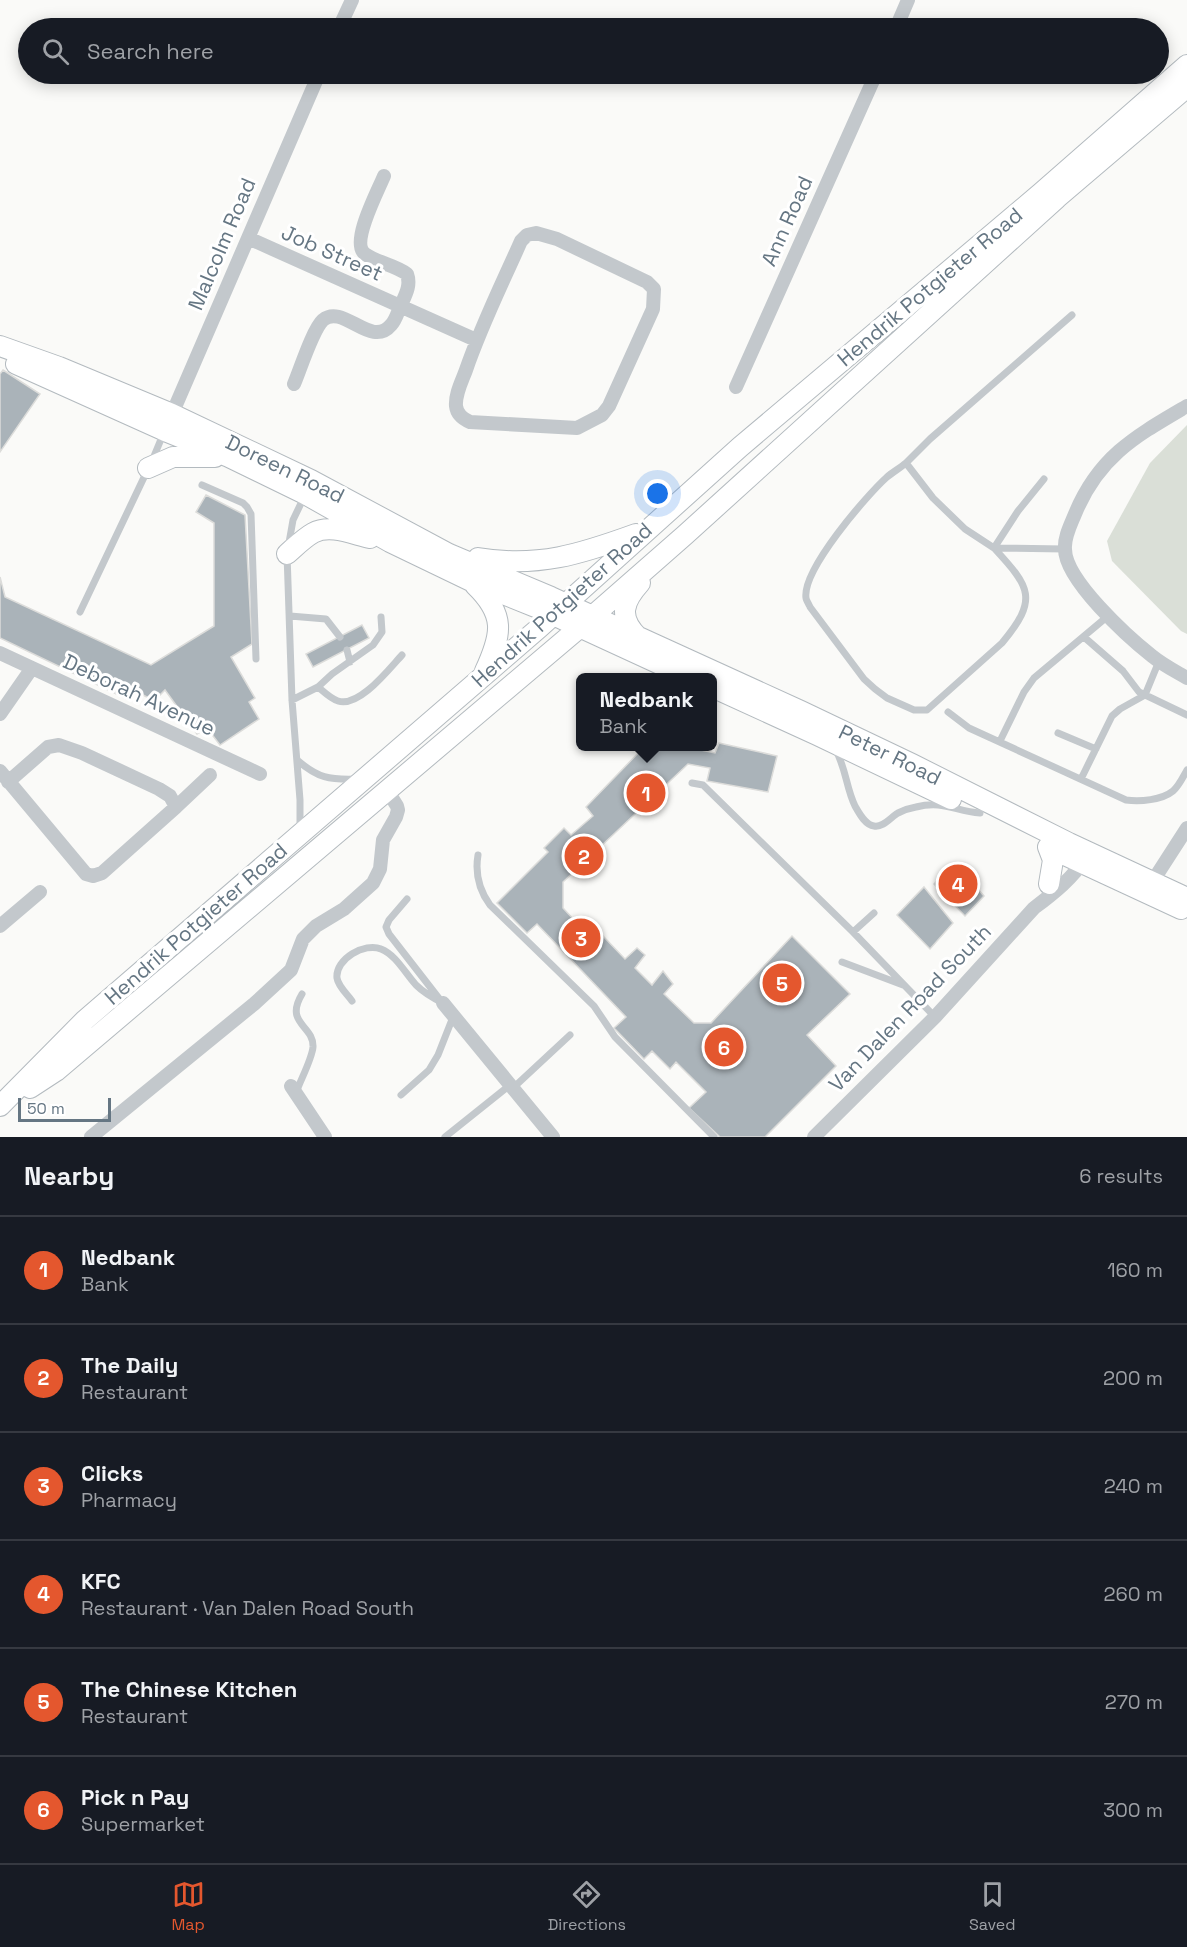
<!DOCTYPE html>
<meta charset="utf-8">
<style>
body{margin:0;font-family:"Space Grotesk",sans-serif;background:#20242c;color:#f1f3f6}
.scale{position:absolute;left:18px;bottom:15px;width:93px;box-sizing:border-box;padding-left:6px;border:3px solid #657683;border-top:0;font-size:16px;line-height:21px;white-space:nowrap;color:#657683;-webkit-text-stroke:4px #fff;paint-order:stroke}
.you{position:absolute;left:658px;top:494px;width:21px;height:21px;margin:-15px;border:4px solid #fff;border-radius:50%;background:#1a73e8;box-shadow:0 0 0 9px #1a73e833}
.badge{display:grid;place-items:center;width:39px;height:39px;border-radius:50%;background:#e4572e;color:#fff;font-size:20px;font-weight:700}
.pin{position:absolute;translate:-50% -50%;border:3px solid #fff;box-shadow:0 2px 6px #0006}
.popup{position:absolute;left:576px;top:673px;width:141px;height:78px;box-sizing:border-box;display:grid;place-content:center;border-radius:9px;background:#171b24;filter:drop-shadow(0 2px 4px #0005);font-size:20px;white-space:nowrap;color:#9ea1a6}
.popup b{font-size:22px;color:#f1f3f6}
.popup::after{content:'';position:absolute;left:50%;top:100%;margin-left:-12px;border:12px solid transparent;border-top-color:#171b24}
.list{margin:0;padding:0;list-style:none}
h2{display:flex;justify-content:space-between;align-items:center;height:78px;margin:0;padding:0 24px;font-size:26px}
h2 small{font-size:20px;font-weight:400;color:#9ea1a6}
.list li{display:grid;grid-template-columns:39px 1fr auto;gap:18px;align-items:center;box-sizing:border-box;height:108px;padding:0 24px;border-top:2px solid #363941}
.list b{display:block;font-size:22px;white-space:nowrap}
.list p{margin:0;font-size:20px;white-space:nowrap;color:#9ea1a6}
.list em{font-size:20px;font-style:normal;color:#9ea1a6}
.icon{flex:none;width:33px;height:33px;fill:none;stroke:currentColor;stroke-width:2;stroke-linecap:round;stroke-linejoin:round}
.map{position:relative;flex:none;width:1187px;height:1137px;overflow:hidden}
.search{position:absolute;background:#171b24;box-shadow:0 3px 15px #0003;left:18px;right:18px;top:18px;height:66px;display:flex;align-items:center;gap:15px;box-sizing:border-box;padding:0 21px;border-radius:33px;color:#9ea1a6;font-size:22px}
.sheet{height:726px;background:#171b24}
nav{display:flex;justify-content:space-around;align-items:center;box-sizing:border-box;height:84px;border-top:2px solid #363941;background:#171b24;font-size:16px;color:#9ea1a6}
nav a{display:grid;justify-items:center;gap:3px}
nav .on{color:#e4572e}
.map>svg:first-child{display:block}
</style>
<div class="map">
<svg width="1187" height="1137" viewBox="0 0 1187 1137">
<rect width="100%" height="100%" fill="#fafaf8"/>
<path fill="#dadfd7" d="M1187 425V634L1181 631 1112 561 1107 541 1150 463Z"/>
<path fill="#aab3b9" stroke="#dcdcda" stroke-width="1.5" d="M3 370 40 394 0 452V374Z
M206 495 245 515 252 644 231 657 255 698 249 702 259 719 220 745 207 728 197 734 165 690 154 701 136 691 129 700 0 638V577L5 597 151 665 214 626V523L196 512Z
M362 625 369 638 313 667 306 654Z
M719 743 777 756 768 792 707 781 710 768 688 764 563 882V908L589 936H603L625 959 637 948 645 955 635 968 652 985 663 971 673 984 664 994 694 1023H711L792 936 850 994 807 1035 836 1066 765 1137H720L689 1108 706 1092 676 1062 670 1069 652 1051 644 1059 614 1028 626 1017 537 924 527 933 497 903 548 852 544 848 564 828 571 835 593 816 586 807 643 748 649 755 659 746H698L701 750 715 753Z
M955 863 984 896 965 916 934 884Z
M924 887 953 923 930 949 897 915Z"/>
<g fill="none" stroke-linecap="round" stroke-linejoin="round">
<g stroke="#b3babf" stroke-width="22">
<path id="secondary" d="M0 346 59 367 172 414 311 480 449 554 551 597 801 711 912 764 1069 843 1187 898
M16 364 165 431 229 457 305 494 390 542 471 581 538 608 690 678
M148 468 173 457H215
M287 554C295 547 304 538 313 533 330 524 352 534 370 538
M478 558C538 568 581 554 636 534
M475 585C506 615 502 634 485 671
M638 637C618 617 623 602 640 583
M712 687 817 735 951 799
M1048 847 1053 860 1049 884
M1056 851 1181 909
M30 1088 56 1071 579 628 685 535 1057 198 1187 87
M0 1106 85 1020 539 628 740 447 1041 193 1187 65"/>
</g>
<path stroke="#c3c8cc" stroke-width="7" d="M152 461 164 432
M906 463 930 439 1072 315
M1044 479 1018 511 994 548C1030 587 1039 599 1002 643L927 710H914L887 698 875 689 864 679 810 607C810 606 806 600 806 598 802 570 866 496 887 477 893 472 900 468 906 463L933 498 965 529 994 548 1064 549
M202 485 243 503 247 507 251 514 256 659
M80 612 147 471
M290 616 326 619 340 637
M1084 637 1123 671 1139 692 1187 715
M347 650 350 662
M318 687C324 692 331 699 338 701 359 708 389 669 402 655
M292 700 318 687 332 674 373 645 382 632 381 617
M948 712 969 728 1126 800C1140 802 1162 800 1173 791 1179 786 1183 777 1187 770
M1058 733 1096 749
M1000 741 1024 692 1034 678 1108 616
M835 749C846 767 846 788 855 806 859 813 865 825 874 826 883 828 891 817 898 813 904 810 910 808 916 807 943 800 955 811 980 813
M297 760C318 778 329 780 357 779
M1081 779 1112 716 1120 709 1145 695 1159 661
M692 783 703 785 853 932 935 1017
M300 829V800L292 700 287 554 293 520 305 495
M478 855C475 873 479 890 490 905L594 1006 615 1037 714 1137
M407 899 389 920 386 927 389 934 441 1001
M853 932 874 913
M842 962 903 985
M352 1001C347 994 338 986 337 978 335 959 365 942 381 949 396 955 405 973 416 985 424 993 433 998 443 1003
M513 1088 570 1035
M296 1093C300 1081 312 1059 313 1047 314 1025 284 1024 302 994
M401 1095 429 1070 438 1055 453 1017
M445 1137 510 1085"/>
<path stroke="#c3c8cc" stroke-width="14" d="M339 28 352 0
M896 28 908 0
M536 233 557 239 647 282 654 289 653 309 609 406 602 415 577 428 470 422C463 419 457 415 456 406 455 394 462 381 466 370 481 326 502 284 521 241L527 235Z
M248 238 476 340
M294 384C300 370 313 329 323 320 343 303 371 349 391 325 396 320 398 311 401 305 406 294 411 285 407 274 395 265 378 263 365 254 350 243 378 191 384 176
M736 387 876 74
M1187 406C1136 436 1099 456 1075 514 1071 524 1064 537 1065 549 1065 580 1128 637 1152 656 1163 665 1175 671 1187 678
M169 421 319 74
M0 653 260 774
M0 714 32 668
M0 771 86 874 93 876 102 873 176 807
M8 782 48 747 59 745 82 753 159 789 170 796 176 807 210 775
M1149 887 1187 828
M0 926 40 892
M443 1003 553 1137
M291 1086 325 1137
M91 1137 254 1004 291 970 303 939 316 926 344 909 373 883 380 869 383 840 396 817 398 810 397 806 387 790
M814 1137 935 1017 1034 908C1054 893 1073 878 1086 857"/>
<use href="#secondary" stroke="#fff" stroke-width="20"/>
</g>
<g text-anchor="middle" stroke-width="6" stroke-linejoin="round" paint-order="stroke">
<g font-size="21" fill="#657683" stroke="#fff">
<text transform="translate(787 221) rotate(-66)" y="7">Ann Road</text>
<text transform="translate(222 244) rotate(-67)" y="7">Malcolm Road</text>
<text transform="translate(332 253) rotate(24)" y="7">Job Street</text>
<text transform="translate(930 287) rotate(-40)" y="7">Hendrik Potgieter Road</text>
<text transform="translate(285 469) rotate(26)" y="7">Doreen Road</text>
<text transform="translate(562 605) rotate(-42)" y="7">Hendrik Potgieter Road</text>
<text transform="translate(139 695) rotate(25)" y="7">Deborah Avenue</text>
<text transform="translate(890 755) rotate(26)" y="7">Peter Road</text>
<text transform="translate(196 924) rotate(-41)" y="7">Hendrik Potgieter Road</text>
<text transform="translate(910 1008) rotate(-46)" y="7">Van Dalen Road South</text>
</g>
</g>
</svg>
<div class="scale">50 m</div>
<div class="you"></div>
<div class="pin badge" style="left:646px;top:793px">1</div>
<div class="popup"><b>Nedbank</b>Bank</div>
<div class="pin badge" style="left:584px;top:856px">2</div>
<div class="pin badge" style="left:581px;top:938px">3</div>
<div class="pin badge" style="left:958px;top:884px">4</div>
<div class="pin badge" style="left:782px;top:983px">5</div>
<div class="pin badge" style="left:724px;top:1047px">6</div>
<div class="search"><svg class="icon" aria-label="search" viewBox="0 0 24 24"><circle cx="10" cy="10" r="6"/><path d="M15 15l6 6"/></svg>Search here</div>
</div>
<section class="sheet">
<h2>Nearby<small>6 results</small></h2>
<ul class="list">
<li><span class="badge">1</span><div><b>Nedbank</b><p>Bank</p></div><em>160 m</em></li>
<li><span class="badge">2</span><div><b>The Daily</b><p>Restaurant</p></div><em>200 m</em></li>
<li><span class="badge">3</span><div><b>Clicks</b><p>Pharmacy</p></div><em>240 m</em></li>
<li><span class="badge">4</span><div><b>KFC</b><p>Restaurant · Van Dalen Road South</p></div><em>260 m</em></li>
<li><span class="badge">5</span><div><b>The Chinese Kitchen</b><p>Restaurant</p></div><em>270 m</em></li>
<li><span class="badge">6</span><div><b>Pick n Pay</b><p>Supermarket</p></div><em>300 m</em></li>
</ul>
</section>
<nav>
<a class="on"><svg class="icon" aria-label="map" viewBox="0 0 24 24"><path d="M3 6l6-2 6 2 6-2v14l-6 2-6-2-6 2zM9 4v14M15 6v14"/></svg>Map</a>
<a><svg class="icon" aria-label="directions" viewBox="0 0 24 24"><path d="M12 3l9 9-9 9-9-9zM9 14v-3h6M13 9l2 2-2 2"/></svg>Directions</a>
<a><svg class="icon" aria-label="saved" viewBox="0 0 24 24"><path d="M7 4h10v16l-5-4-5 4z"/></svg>Saved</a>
</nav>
